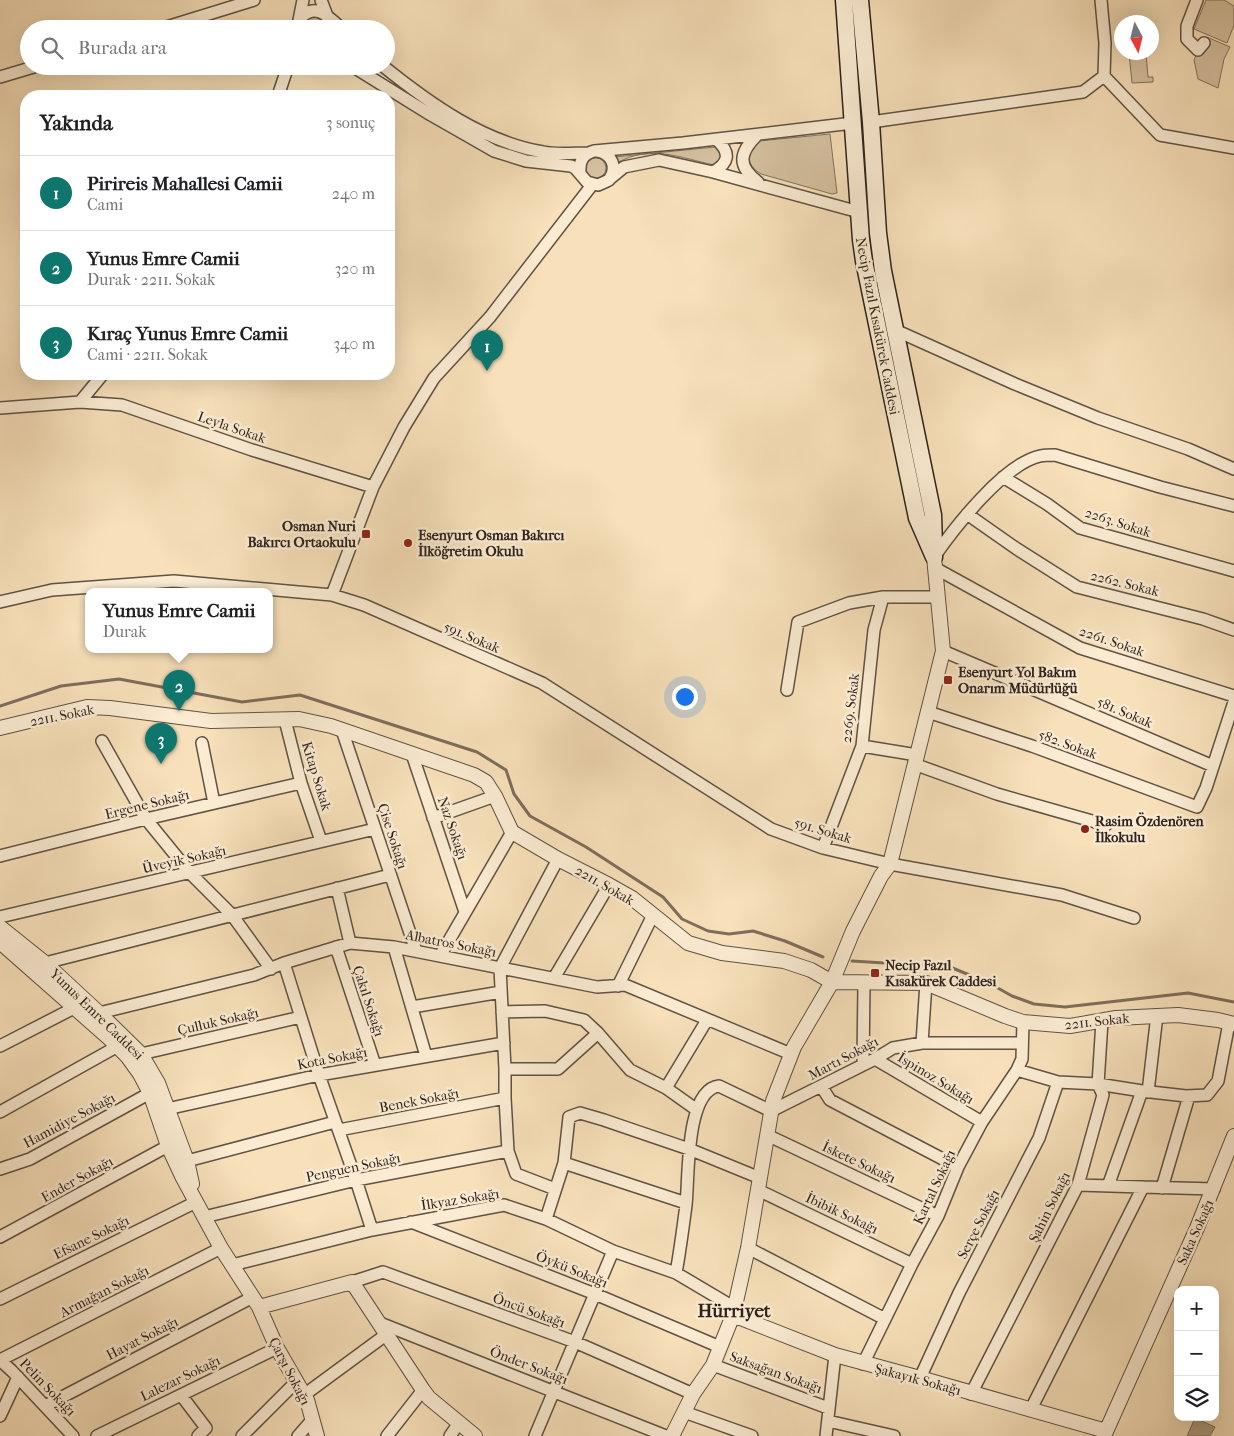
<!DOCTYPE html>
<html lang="tr">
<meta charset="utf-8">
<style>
body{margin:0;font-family:"IM FELL French Canon",serif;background:#f2f2f2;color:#202124}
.controls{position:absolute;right:15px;bottom:15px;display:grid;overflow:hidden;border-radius:10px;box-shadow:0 5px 20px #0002}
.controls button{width:45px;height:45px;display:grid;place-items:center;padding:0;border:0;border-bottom:1px solid #e0e0e0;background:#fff;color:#202124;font:25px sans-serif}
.compass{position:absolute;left:1114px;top:15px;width:45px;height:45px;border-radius:50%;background:#fff;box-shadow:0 5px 20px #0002;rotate:173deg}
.you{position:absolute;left:684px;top:696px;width:18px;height:18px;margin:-12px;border:4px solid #fff;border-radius:50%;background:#1a73e8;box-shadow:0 0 0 8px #1a73e833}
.badge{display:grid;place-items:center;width:32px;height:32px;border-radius:50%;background:#0f766e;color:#fff;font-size:16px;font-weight:700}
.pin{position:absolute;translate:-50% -41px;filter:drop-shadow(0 1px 2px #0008)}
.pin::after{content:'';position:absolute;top:26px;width:18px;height:15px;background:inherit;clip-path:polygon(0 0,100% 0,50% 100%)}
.popup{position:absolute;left:85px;top:588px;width:188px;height:65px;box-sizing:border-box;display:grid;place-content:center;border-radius:10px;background:#fff;filter:drop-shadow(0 1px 4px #0005);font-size:16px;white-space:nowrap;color:#757577}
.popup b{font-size:19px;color:#202124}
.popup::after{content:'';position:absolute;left:50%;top:100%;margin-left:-10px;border:10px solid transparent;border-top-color:#fff}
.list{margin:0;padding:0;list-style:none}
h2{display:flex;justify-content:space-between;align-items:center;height:65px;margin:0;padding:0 20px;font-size:21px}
h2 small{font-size:16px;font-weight:400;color:#757577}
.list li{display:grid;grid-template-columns:32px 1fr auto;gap:15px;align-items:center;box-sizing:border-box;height:75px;padding:0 20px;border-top:1px solid #e0e0e0}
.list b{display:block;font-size:19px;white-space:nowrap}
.list p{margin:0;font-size:16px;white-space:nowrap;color:#757577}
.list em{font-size:16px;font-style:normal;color:#757577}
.icon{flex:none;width:28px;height:28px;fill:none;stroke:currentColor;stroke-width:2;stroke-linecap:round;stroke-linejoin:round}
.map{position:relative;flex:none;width:1234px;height:1436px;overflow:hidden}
.search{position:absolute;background:#fff;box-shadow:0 5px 20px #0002;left:20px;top:20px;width:375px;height:55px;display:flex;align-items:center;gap:12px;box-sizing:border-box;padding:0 18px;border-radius:28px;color:#757577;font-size:19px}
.panel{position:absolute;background:#fff;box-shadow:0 5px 20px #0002;left:20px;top:90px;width:375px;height:290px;border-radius:20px}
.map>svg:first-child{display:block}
</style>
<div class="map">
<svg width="1234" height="1436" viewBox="0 0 1234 1436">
<rect width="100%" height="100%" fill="#f7e0ba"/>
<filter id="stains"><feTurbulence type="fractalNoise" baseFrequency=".004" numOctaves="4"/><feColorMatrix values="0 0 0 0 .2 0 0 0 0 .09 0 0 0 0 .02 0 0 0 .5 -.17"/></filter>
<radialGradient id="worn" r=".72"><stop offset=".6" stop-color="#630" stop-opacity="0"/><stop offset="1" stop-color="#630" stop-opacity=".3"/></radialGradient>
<path fill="#d5c09f" stroke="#82715e" d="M1206 0H1224L1234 6V25L1227 43 1194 29Z
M312 15 321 20 323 29H302L303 21Z
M1207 37 1230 47 1224 59 1218 88 1198 79 1194 60 1197 53 1203 54 1202 49Z
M1129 53H1146L1148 77H1153V82L1132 83Z
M830 134 837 193 832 194 761 174C745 164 746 153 759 141Z
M715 147 720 151 721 160 714 165C681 158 650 144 617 163L615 157Z
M586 168a10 10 0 1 1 20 0a10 10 0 1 1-20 0Z"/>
<path fill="#b39f85" stroke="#7e6d5b" d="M1195 1418 1215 1427 1210 1436H1187Z"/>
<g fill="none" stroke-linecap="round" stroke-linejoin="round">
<path stroke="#7e6d5b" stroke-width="3" d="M0 706 61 686 119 679 242 702 300 695 477 752 506 770 514 794 530 816 586 847 663 897 682 919 708 931 729 934 753 931 785 941 823 957
M852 961 950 967 989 983 1012 996 1034 1004 1065 1007 1188 993 1234 1002"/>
<g stroke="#605244" stroke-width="14">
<path id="minor" d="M321 0 329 21V29
M1197 0 1187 26V39L1198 50 1204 43
M299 20 303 0
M160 29 254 0
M299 29V20C314 0 329 17 342 29
M352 66 431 115 494 151 526 161 571 166 575 168 587 182 598 185 607 181 624 167 659 160 713 172C729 163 731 153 717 140
M383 66C429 103 483 142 543 152 557 155 574 153 589 153
M1104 76 1160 135 1234 148
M0 77 37 66
M278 96 288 66
M871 122 1083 92 1104 76 1105 43 1101 0
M757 135C739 153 737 166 758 182
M597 151C612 153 618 168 609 180
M713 172 859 212
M580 173C579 161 583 154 594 151L683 143 853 123
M895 330 1015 384 1098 418 1188 449 1234 469
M80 402 103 374
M0 408 80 402 122 405 252 450 373 487
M1003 477 1047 504 1080 528 1234 571
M967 514 1017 549 1077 587 1203 619 1234 630
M934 557C955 527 1004 464 1040 456 1044 455 1050 455 1055 455L1160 487 1234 506
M935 568 1080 648 1234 696
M332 595 373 487 404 427 434 378 490 317 592 185
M0 602 52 590 174 581 332 595 364 605 542 683 771 829 823 848 890 864 1062 895 1134 918
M943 651 1213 766
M787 690 798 622 849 603 883 597H938
M928 712 1032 746 1197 807 1206 788 1234 702
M285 720 301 783 321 841
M342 730 416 951
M102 741 146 819 190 873 232 915 271 969
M202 743 214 803
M862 746 917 755
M412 754 465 912
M914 764 997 794 1106 825
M433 818 495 796
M823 848 862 746 874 630 883 597
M0 856 146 819 301 783
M337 888 350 943
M0 917 375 829
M336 947 375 1065
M394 947 426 1056
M440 956 512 832
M45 963 390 875
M284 963 319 1075 356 1180 372 1230
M554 978 609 885
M618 986 653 915
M412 1007 501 992
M502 1012 545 1011 584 1020 598 1033 630 1070 666 1088 707 1020
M99 1013 254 975 284 963 350 943 394 947 597 987 625 985 791 1054
M922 1043 926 983
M0 1046 74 1008
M141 1054 301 1017
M875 1059 982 1122
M863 1065 864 982
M505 1069H558L598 1033
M1017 1070 1058 1082 1098 1084 1142 1091 1186 1096 1207 1095 1218 1081 1229 1023
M821 1086 830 1100 958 1167
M666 1088 697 1110
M1148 1092 1157 1015
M167 1109 319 1075 504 1043
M0 1112 118 1046
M339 1130 505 1098
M767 1135 938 1216
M187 1161 335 1122
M564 1163 686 1203
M0 1169 30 1159 150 1093
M1078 1185 1143 1187
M1108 1186 1142 1091
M1162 1188 1189 1096
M555 1189 516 1174 508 1151 505 1098V1069L500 968 558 859
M758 1190 912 1264
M204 1217 356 1180 508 1151
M546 1219 564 1163 569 1117 580 1113 604 1120 689 1149 760 1178
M411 1222 595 1294 720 1347
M0 1237 168 1146
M748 1248 885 1319
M232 1265 372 1230 504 1205 546 1219 613 1251 676 1273 735 1308
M676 1273C680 1251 683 1228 686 1205 689 1179 685 1090 719 1086L771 1111 875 1059 893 1048 922 1043H1022
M352 1282 383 1272 575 1342 693 1394
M0 1299 196 1202
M380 1323 666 1436
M0 1360 221 1248
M0 1360 12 1371 73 1436
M863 1364 912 1264 938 1216 958 1167 982 1122 1017 1070 1022 1059 1023 1022
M713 1365 828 1408
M920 1378 959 1293 1039 1138 1058 1082
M971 1394 1078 1185 1103 1095 1098 1084 1102 1021
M181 1395 206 1428 198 1436
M304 1395 387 1334
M45 1406 253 1297
M1031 1409 1143 1187 1214 1189
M684 1412 752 1436
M0 1416 18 1377
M828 1421 894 1436
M97 1436 277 1348
M242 1436 297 1381
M298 1436 312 1420
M387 1436 423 1390
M450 1436 459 1423
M535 1436 613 1251
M826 1436 835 1355"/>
</g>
<g stroke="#605244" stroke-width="16">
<path id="tertiary" d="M0 728 87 707 110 708 211 721 299 719 331 726 474 775 486 782 495 796 512 832 558 859 609 885 632 898 688 943 722 953 784 961 811 970 832 982 926 983 1005 1016 1023 1022 1070 1026 1116 1018 1178 1015 1218 1020 1234 1024
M0 927 45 963 99 1013 141 1054 158 1083 187 1161 192 1184
M0 942 110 1039 127 1056 140 1074 150 1093 168 1146 183 1178 221 1248 259 1307 277 1348 307 1400 317 1436
M259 1307 352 1282 423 1390 429 1398 475 1436
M733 1315 835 1355 920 1378 1106 1431
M672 1436 693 1394 713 1365 733 1315 748 1248 773 1101 794 1047 832 982 853 931 881 876 890 864 943 651 934 557
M1104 1436 1197 1228 1234 1136"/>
</g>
<g stroke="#2e221d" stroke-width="19">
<path id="secondary" d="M844 0 861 240 864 261 917 518 934 557
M860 0 871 122 878 233 883 271 933 515 934 547"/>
</g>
<use href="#minor" stroke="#faebd2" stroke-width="11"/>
<use href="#tertiary" stroke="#faebd2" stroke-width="14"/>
<use href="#secondary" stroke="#faebd2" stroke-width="16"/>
</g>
<g fill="#8f2418" stroke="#faebd2" stroke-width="2">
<rect x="361" y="529" width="10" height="10" rx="2.5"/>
<circle cx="408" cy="543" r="5"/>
<rect x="943" y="675" width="10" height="10" rx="2.5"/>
<circle cx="1085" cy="829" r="5"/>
<rect x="870" y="968" width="10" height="10" rx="2.5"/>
</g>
<g text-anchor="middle" stroke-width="5" stroke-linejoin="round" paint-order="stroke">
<g font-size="14" fill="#2e221d" stroke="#faebd2">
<text transform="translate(878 326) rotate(79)" y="5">Necip Fazıl Kısakürek Caddesi</text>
<text transform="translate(232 427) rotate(19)" y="5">Leyla Sokak</text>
<text transform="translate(1118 522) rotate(18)" y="5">2263. Sokak</text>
<text transform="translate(1125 583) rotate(14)" y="5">2262. Sokak</text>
<text transform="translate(472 637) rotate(23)" y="5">591. Sokak</text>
<text transform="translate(1112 641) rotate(19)" y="5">2261. Sokak</text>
<text transform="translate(850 708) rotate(-83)" y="5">2269. Sokak</text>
<text transform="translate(1125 712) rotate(23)" y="5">581. Sokak</text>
<text transform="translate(62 715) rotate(-11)" y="5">2211. Sokak</text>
<text transform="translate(1068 744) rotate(20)" y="5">582. Sokak</text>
<text transform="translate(317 776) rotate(73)" y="5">Kitap Sokak</text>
<text transform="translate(147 804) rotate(-14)" y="5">Ergene Sokağı</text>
<text transform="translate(453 828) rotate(71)" y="5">Naz Sokağı</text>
<text transform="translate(823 830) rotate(17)" y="5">591. Sokak</text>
<text transform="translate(393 836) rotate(72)" y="5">Çise Sokağı</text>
<text transform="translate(184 859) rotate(-13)" y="5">Üveyik Sokağı</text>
<text transform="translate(605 885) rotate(30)" y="5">2211. Sokak</text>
<text transform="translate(451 943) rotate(11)" y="5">Albatros Sokağı</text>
<text transform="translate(369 1001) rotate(72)" y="5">Çakıl Sokağı</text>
<text transform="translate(97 1014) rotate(44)" y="5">Yunus Emre Caddesi</text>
<text transform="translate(218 1021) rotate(-13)" y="5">Çulluk Sokağı</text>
<text transform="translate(1097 1021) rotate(-6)" y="5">2211. Sokak</text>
<text transform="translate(332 1058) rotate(-11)" y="5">Kota Sokağı</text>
<text transform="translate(843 1058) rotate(-28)" y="5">Martı Sokağı</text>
<text transform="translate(936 1078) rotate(31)" y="5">İspinoz Sokağı</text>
<text transform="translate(419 1100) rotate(-11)" y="5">Benek Sokağı</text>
<text transform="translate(69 1120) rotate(-28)" y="5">Hamidiye Sokağı</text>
<text transform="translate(859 1162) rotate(25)" y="5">İskete Sokağı</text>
<text transform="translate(353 1167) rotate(-12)" y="5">Penguen Sokağı</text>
<text transform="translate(77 1179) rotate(-29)" y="5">Ender Sokağı</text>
<text transform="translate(934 1187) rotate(-65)" y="5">Kartal Sokağı</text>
<text transform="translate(460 1199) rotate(-9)" y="5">İlkyaz Sokağı</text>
<text transform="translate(1049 1207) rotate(-64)" y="5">Şahin Sokağı</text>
<text transform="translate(842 1213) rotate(25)" y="5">İbibik Sokağı</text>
<text transform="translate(978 1224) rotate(-63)" y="5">Serçe Sokağı</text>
<text transform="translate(1195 1232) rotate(-66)" y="5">Saka Sokağı</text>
<text transform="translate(91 1237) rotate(-26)" y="5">Efsane Sokağı</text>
<text transform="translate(572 1269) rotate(22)" y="5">Öykü Sokağı</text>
<text transform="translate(104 1291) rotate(-27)" y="5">Armağan Sokağı</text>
<text transform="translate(529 1310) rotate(20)" y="5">Öncü Sokağı</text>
<text transform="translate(142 1338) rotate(-27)" y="5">Hayat Sokağı</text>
<text transform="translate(529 1365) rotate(21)" y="5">Önder Sokağı</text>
<text transform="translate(290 1371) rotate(63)" y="5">Çarşı Sokağı</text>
<text transform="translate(776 1372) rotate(20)" y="5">Saksağan Sokağı</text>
<text transform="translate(180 1378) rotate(-26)" y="5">Lalezar Sokağı</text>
<text transform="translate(918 1379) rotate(15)" y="5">Şakayık Sokağı</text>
<text transform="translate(48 1387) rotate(46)" y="5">Pelin Sokağı</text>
</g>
<g font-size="14" font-weight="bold" fill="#2e221d" stroke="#faebd2" text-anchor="start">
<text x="356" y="531" text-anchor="end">Osman Nuri<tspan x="356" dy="16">Bakırcı Ortaokulu</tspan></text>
<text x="418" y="540">Esenyurt Osman Bakırcı<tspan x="418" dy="16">İlköğretim Okulu</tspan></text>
<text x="958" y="677">Esenyurt Yol Bakım<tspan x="958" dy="16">Onarım Müdürlüğü</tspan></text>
<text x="1095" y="826">Rasim Özdenören<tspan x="1095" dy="16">İlkokulu</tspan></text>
<text x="885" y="970">Necip Fazıl<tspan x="885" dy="16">Kısakürek Caddesi</tspan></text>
</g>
<g font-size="19" font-weight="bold" fill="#2e221d" stroke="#faebd2">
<text x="734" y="1317">Hürriyet</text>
</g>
</g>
<rect width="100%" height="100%" filter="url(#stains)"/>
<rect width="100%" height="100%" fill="url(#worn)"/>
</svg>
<div class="controls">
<button>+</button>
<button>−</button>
<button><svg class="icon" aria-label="layers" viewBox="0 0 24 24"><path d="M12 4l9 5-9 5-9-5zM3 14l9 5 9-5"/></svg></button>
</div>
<svg class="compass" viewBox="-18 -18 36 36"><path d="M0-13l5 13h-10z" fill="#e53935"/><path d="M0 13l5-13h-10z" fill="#757577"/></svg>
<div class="you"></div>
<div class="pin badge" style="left:487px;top:371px">1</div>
<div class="pin badge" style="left:179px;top:711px">2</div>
<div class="popup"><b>Yunus Emre Camii</b>Durak</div>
<div class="pin badge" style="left:161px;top:764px">3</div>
<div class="search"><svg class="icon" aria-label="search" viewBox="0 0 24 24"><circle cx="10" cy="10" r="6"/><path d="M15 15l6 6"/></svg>Burada ara</div>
<section class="panel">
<h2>Yakında<small>3 sonuç</small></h2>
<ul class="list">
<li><span class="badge">1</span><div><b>Pirireis Mahallesi Camii</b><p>Cami</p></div><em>240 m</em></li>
<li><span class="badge">2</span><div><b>Yunus Emre Camii</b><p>Durak · 2211. Sokak</p></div><em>320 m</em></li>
<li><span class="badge">3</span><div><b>Kıraç Yunus Emre Camii</b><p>Cami · 2211. Sokak</p></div><em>340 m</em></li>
</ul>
</section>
</div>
